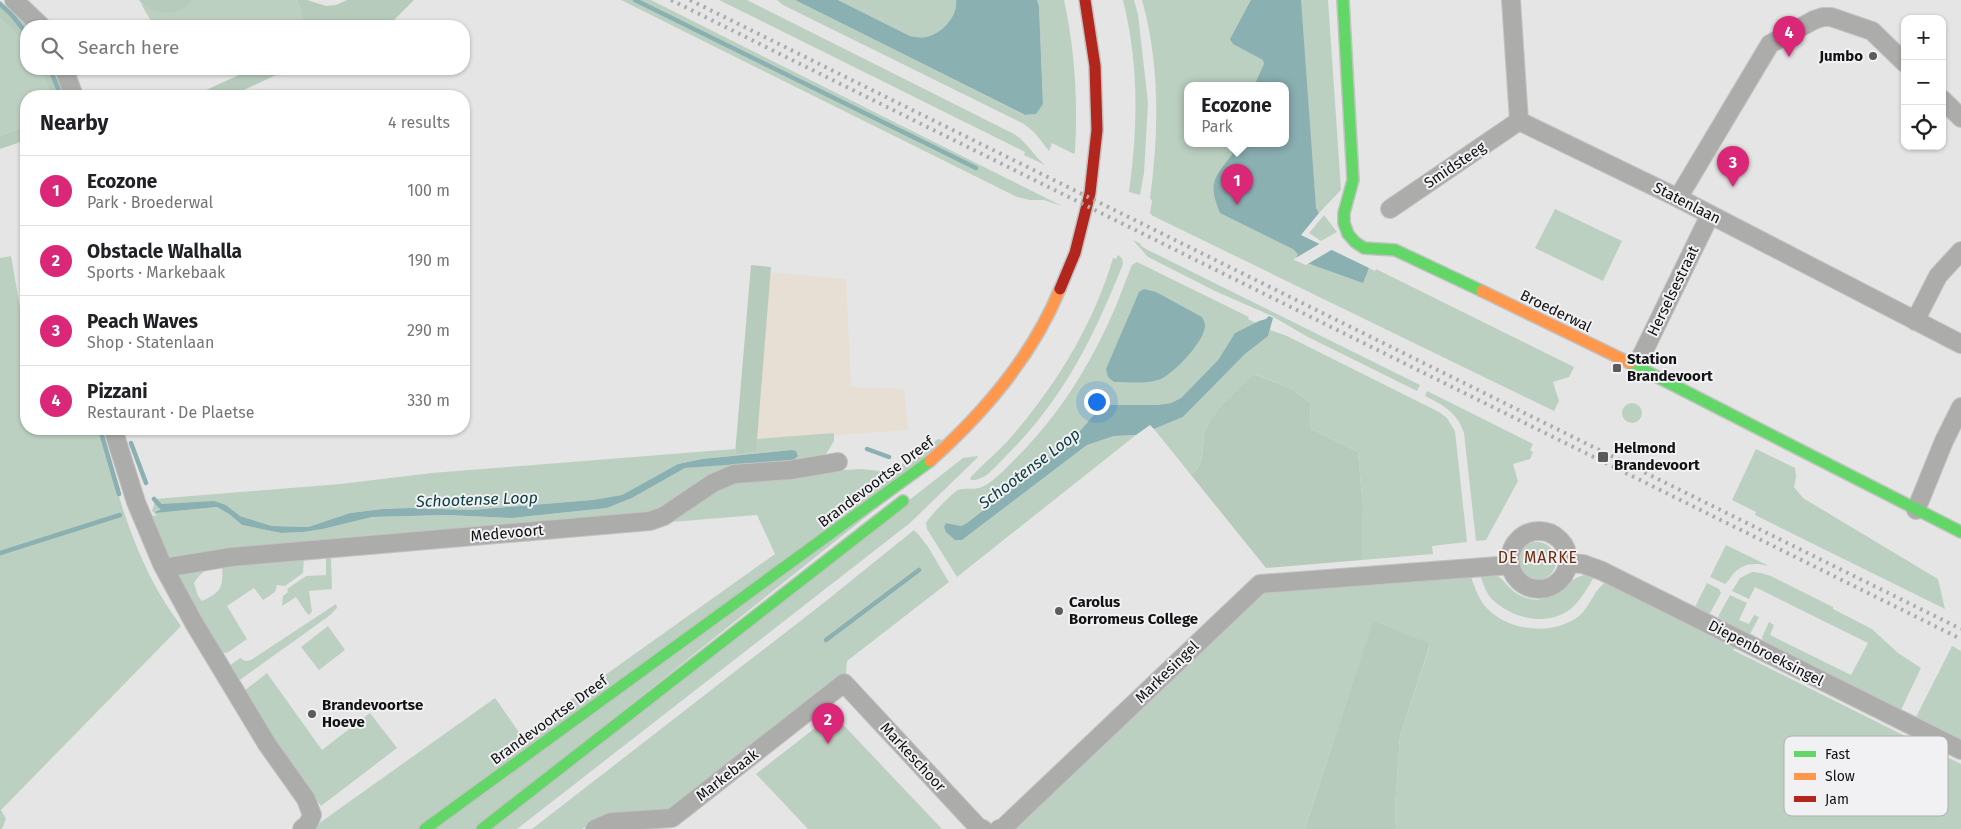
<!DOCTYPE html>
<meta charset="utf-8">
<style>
body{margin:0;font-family:"Fira Sans",sans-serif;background:#f6f6f6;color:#202124}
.controls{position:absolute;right:15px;top:15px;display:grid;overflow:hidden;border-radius:10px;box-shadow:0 1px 4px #0004}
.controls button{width:45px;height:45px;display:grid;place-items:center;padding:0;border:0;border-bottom:1px solid #e0e0e0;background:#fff;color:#202124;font:25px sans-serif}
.you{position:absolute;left:1096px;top:401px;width:18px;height:18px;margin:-12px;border:4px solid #fff;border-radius:50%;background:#1a73e8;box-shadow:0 0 0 8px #1a73e833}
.badge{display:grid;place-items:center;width:32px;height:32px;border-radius:50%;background:#db2777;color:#fff;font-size:16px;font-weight:700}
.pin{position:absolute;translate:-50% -41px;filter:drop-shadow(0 1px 2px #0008)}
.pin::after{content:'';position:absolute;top:26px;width:18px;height:15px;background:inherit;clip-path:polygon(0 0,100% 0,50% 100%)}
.popup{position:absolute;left:1184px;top:82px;width:105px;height:65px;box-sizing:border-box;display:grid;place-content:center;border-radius:10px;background:#fff;filter:drop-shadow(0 1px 4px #0005);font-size:16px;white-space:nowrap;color:#757577}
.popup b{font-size:19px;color:#202124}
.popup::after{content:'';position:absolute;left:50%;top:100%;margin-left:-10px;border:10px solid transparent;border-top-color:#fff}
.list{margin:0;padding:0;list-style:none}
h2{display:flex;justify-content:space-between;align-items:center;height:65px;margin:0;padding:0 20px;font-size:21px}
h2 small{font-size:16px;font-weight:400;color:#757577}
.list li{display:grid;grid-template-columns:32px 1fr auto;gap:15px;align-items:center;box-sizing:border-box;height:70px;padding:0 20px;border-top:1px solid #e0e0e0}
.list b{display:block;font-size:19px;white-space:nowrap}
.list p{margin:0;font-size:16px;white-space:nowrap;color:#757577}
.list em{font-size:16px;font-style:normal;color:#757577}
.icon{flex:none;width:28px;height:28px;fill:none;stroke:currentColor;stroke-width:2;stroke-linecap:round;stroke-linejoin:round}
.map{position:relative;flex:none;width:1961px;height:829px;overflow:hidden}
.search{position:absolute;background:#fff;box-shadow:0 1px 4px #0004;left:20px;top:20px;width:450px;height:55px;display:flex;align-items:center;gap:12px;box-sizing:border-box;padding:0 18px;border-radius:20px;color:#757577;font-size:19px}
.panel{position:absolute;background:#fff;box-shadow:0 1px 4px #0004;left:20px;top:90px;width:450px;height:345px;border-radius:20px}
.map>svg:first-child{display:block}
</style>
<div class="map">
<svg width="1961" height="829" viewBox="0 0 1961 829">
<rect width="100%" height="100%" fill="#e5e5e5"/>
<path fill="#e7ded4" d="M766 272 846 279 851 387 904 389 908 430 752 441Z"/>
<path fill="#bcd0c2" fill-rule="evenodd" d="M195 0H297L302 14V26H154L141 4C162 16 176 14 195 0Z
M621 0H651L1062 206 1044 200H1030L1017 197Z
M719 0H747L1014 134C1027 142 1033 155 1045 165L1024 155 1025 152Z
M777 0H795L1024 115H1030L1043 104 1039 6 1037 0H1064C1075 51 1078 100 1075 152L1074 154 1052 143 1049 151 1034 132 1024 124 783 5Z
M838 0H956C958 16 942 34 926 37 921 38 915 37 910 36Z
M1123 0H1134L1138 14 1148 103 1144 173 1140 195 1129 192C1138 126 1139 65 1123 0Z
M1142 0H1328L1341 190 1319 213 1318 211 1296 236 1368 271 1369 268 1375 271 1376 269 1574 367 1569 377 1553 382 1559 401 1554 411 1151 215H1152L1150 213 1152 201 1150 198C1159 133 1160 64 1142 0ZM1188 86H1286V144H1188Z
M0 18 15 32 26 48V69H40L52 96H26V126L0 136Z
M1555 209 1622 241 1603 281 1535 248Z
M1324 215 1337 232 1321 241 1309 233Z
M1133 240 1141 244 1140 245 1146 249 1420 385 1417 391 1306 336 1272 316 1215 291 1148 257Z
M1118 255 1122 258 1123 264C1093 339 1063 400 1004 458 995 467 985 481 971 480L970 478C984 463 999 451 1012 436 1057 384 1094 323 1113 258L1116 259Z
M11 256 22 319H26V429H101C114 484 130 541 158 591 165 603 173 615 181 626L1 810 6 819 2 829H0V258Z
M1137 262 1249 317 1248 319 1256 323 1235 333 1218 360 1181 398 1171 403 1157 405H1110L1100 408 1071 441 967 523 961 526 946 523 962 540 1087 445 1114 436 1136 435 957 577 927 529 926 523C929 517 952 493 958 490 965 487 975 491 984 486 995 480 1006 468 1015 459 1059 416 1091 364 1115 308 1121 294 1126 279 1132 265ZM1205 324 1196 346 1157 380 1114 382Z
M1270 330 1287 336 1439 412 1447 418 1455 431 1467 542 1432 546 1433 554 1362 560 1363 507 1358 452 1311 429 1310 403 1292 389 1255 374C1237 390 1216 406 1206 429 1200 445 1207 464 1191 475L1154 429 1183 417 1245 354 1267 336Z
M1427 391 1533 444 1530 450 1533 452 1530 459 1513 464 1518 481 1486 540 1476 541 1464 433C1457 412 1443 405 1425 396Z
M1622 413a10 10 0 1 1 20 0a10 10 0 1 1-20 0Z
M834 433V441L823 459 738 471 653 515 304 556 303 573 285 586 277 585 275 592 263 600 254 588 227 606 247 639 227 653 221 652 199 619 146 515 157 516 152 511 154 505V499L340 484 432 473 735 449V453L755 452 757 439ZM792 450 797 453 798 456 744 463 685 468 632 498 607 508 512 518 447 515 372 517 323 529 304 532 281 533 242 525 229 514 217 507 156 513V510L162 509V504L226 505 240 516 272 526 308 527 350 513 382 509 409 508 471 510 592 500 622 495 678 464 702 459ZM222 564C223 587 223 591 202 601L198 596 194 583C201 571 209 568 222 564Z
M938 439 949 441 418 829H311L495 698 521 735 775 554 757 515 647 524 741 477 861 469 882 471 900 465 915 457Z
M1756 449 1795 468 1796 477 1794 487 1803 498 1938 579 1945 609 1755 515 1756 512 1732 500Z
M977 456 978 457 910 523 517 829H489L963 458Z
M887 500 475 829H432Z
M914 530C929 544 938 565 949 582L847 661 846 674 674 809 607 816 582 829H532L826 601Z
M1518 561a19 19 0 1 1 38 0a19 19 0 1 1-38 0Z
M1726 545 1767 565V566C1755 562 1742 564 1733 574 1730 578 1729 581 1725 584L1710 577Z
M326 556H331L332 589 309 591 312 612 308 615 296 597 282 606 283 596 288 592 287 589 306 576 326 575Z
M1752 572 1761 573 1771 576 1833 607V609L1872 629 1898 653 1921 668 1900 712 1763 643 1762 637 1769 622 1774 625 1770 635 1851 675 1868 643 1755 587 1749 599 1732 591 1740 578Z
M1494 573C1504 579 1510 591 1521 596 1557 612 1564 570 1595 575 1589 586 1582 598 1573 607 1550 627 1515 620 1494 601 1486 594 1483 584 1480 574Z
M1470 574C1474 585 1477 595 1484 605 1505 631 1552 637 1579 616 1591 606 1594 588 1608 581L1737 644 1733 650 1961 764V829H1396L1395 809 1400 736 1430 645 1373 622 1305 829H1011L1263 591Z
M1707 583 1719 589 1721 593 1709 615 1694 609Z
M1730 595 1747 603 1739 620 1749 624 1754 615 1759 617 1750 634 1747 635 1718 621 1719 615Z
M336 604 337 608 329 616 237 682 228 667 240 658 245 661 251 660Z
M328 626 345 650 319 670 301 647Z
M1952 646 1961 651V742L1915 719Z
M267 673 322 750 370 713 397 748 321 806 271 740 244 691Z
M833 714 942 829H808L756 774Z"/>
<path fill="#b6cbbc" d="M139 0H195C190 4 181 10 175 12 163 15 145 10 139 0Z
M297 0H307L326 6 336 5 347 0H414L388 26H302V14Z
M0 1 27 26 26 48 15 32 0 18Z
M40 69H53L65 96H52Z
M252 69H289L231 96H193Z
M26 126V140L0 149V136Z
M751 265 771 267 756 452 735 454Z
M1254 374 1292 389 1310 403 1311 429 1358 452 1363 507 1362 560 1266 568 1191 475C1207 464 1200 445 1206 429 1215 407 1237 390 1254 374Z
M1373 621 1430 644 1400 736 1395 809 1396 829H1305Z"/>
<path fill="#8bb0b2" d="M795 0H838L910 36C915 37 921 38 926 37 942 34 958 16 956 0H1037L1039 6 1043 104 1036 114 1025 115Z
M1251 0H1301L1316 208 1319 213 1301 235 1369 268 1363 283 1296 259 1298 254 1293 249 1220 213C1208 183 1213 179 1232 155L1230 144H1286V86H1254L1264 64 1263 60 1233 44 1230 39Z
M1144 289 1156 292 1202 317C1203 319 1205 323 1205 325 1206 340 1172 376 1158 380 1144 384 1128 382 1114 382L1108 377 1106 369 1139 292Z
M1269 316 1273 318 1268 336 1245 354 1183 417 1154 429 1150 425 1136 435 1114 436 1087 445 962 540H955L946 532 944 527 946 523 961 526 967 523 1071 441 1100 408 1110 405H1157L1171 403 1181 398 1218 360 1235 333 1259 321 1266 319Z
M792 450 796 451 798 456 793 460 685 468 632 498 607 508 512 518 447 515 372 517 323 529 304 532 281 533 242 525 229 514 217 507 156 513V511L162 509V504L214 501 226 505 240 516 272 526 308 527 350 513 382 509 409 508 471 510 592 500 622 495 678 464 702 459Z"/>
<path fill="#e5e5e5" d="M1321 243 1333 249 1306 265 1294 260V259Z"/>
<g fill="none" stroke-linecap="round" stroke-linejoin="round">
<path stroke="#8bb0b2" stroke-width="4.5" d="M635 0 976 168
M0 4 12 15 26 33
M50 69 61 96
M100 429 119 494
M131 443 146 483
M867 449 889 457
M154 499 164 510
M0 553 120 515
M826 640 919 570"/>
<g stroke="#c3c3c3" stroke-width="20">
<path id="street" d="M14 0 41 26
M1511 0 1519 121 1678 198 1961 344
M64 69 74 96
M1942 99 1961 118
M1678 198 1770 44 1814 20 1823 17H1831L1872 31 1905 63
M1390 209 1519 121
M1915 321 1938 276 1961 251
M1636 367 1710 215
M113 429 136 502 162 564 194 623 267 744 306 799 312 815 308 824 302 829
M1916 510 1944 441 1961 407
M1510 560a29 29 0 1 1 58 0a29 29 0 1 1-58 0Z
M1569 563 1583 564 1602 571 1961 750
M164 568 231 557 650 521 664 516 713 483 734 474 790 470 838 462
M595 829 611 822 672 818 844 683 978 827 983 829
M999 829 1003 828 1260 584 1511 565"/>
</g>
<g stroke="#c3c3c3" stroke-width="14">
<path id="fast" d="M1343 0 1353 180 1344 213V223L1348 234 1355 242 1364 248 1395 250 1482 291
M1630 363 1961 532
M425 829 930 461
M482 829 903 501"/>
</g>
<g stroke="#c3c3c3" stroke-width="14">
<path id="slow" d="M1482 291 1630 363
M930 461C984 413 1032 357 1060 289"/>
</g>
<g stroke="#c3c3c3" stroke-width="14">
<path id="jam" d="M1060 289 1075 253 1090 193 1097 130 1095 66 1085 0"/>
</g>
<use href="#street" stroke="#acacab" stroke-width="18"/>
<use href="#fast" stroke="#63d668" stroke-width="11"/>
<use href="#slow" stroke="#ff974d" stroke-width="11"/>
<use href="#jam" stroke="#b3261e" stroke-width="11"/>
<path stroke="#acacac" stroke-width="4" stroke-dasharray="2.5 5" stroke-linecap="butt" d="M671 0 1961 639
M690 0 1961 629"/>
</g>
<g fill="#5c5c5c" stroke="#f1f1f4" stroke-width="2">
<circle cx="1873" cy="56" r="5"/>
<rect x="1612" y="363" width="10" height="10" rx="2.5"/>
<rect x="1597" y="451" width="12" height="12" rx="2.5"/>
<circle cx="1059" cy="611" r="5"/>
<circle cx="312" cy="714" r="5"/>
</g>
<g text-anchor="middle" stroke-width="4" stroke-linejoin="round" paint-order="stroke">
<g font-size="15" font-weight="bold" fill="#121213" stroke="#f1f1f4" text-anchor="start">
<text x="1863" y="61" text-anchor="end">Jumbo</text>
<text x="1627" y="364">Station<tspan x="1627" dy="17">Brandevoort</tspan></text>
<text x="1614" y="453">Helmond<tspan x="1614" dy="17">Brandevoort</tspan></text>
<text x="1069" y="607">Carolus<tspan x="1069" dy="17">Borromeus College</tspan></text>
<text x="322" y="710">Brandevoortse<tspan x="322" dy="17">Hoeve</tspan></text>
</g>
<g font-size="15" fill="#121213" stroke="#f1f1f4">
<text transform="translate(1455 165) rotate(-34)" y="5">Smidsteeg</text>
<text transform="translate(1687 203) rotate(27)" y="5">Statenlaan</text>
<text transform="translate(1673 291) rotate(-64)" y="5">Herselsestraat</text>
<text transform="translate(1556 311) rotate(26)" y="5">Broederwal</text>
<text transform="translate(876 482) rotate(-37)" y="5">Brandevoortse Dreef</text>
<text transform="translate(507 533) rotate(-5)" y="5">Medevoort</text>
<text transform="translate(1766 653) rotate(27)" y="5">Diepenbroeksingel</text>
<text transform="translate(1167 672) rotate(-44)" y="5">Markesingel</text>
<text transform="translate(549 720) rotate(-36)" y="5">Brandevoortse Dreef</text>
<text transform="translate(913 757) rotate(47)" y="5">Markeschoor</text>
<text transform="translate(727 775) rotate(-38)" y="5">Markebaak</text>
</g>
<g font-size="16" font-style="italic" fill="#0d4042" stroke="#f1f1f4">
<text transform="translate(1029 468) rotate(-37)" y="6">Schootense Loop</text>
<text transform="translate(477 499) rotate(-2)" y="6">Schootense Loop</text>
</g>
<g font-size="16" letter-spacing="1" fill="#6d2d0e" stroke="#f1f1f4">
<text x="1538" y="563">DE MARKE</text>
</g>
</g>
<rect x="1784" y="736" width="164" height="80" rx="8" fill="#f1f1f4" stroke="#aeaeb0" stroke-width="1"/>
<rect x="1794" y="751" width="22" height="6" fill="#63d668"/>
<rect x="1794" y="773" width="22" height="7" fill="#ff974d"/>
<rect x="1794" y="796" width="22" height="6" fill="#b3261e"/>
<g font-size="14" fill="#121213">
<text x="1825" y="759">Fast</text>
<text x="1825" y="781">Slow</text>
<text x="1825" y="804">Jam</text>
</g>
</svg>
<div class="controls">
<button>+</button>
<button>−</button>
<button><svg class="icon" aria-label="locate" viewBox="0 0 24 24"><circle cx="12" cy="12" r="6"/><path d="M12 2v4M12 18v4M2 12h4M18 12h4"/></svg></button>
</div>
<div class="you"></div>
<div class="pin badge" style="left:1237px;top:205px">1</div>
<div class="popup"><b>Ecozone</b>Park</div>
<div class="pin badge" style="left:828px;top:744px">2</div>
<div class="pin badge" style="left:1733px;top:187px">3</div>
<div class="pin badge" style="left:1789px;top:57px">4</div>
<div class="search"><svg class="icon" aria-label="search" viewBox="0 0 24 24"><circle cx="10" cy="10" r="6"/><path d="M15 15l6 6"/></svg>Search here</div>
<section class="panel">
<h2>Nearby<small>4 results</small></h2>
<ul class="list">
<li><span class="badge">1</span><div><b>Ecozone</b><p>Park · Broederwal</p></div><em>100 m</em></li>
<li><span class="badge">2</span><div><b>Obstacle Walhalla</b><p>Sports · Markebaak</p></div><em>190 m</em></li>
<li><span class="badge">3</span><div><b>Peach Waves</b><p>Shop · Statenlaan</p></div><em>290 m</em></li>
<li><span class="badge">4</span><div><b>Pizzani</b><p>Restaurant · De Plaetse</p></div><em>330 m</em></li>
</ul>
</section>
</div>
